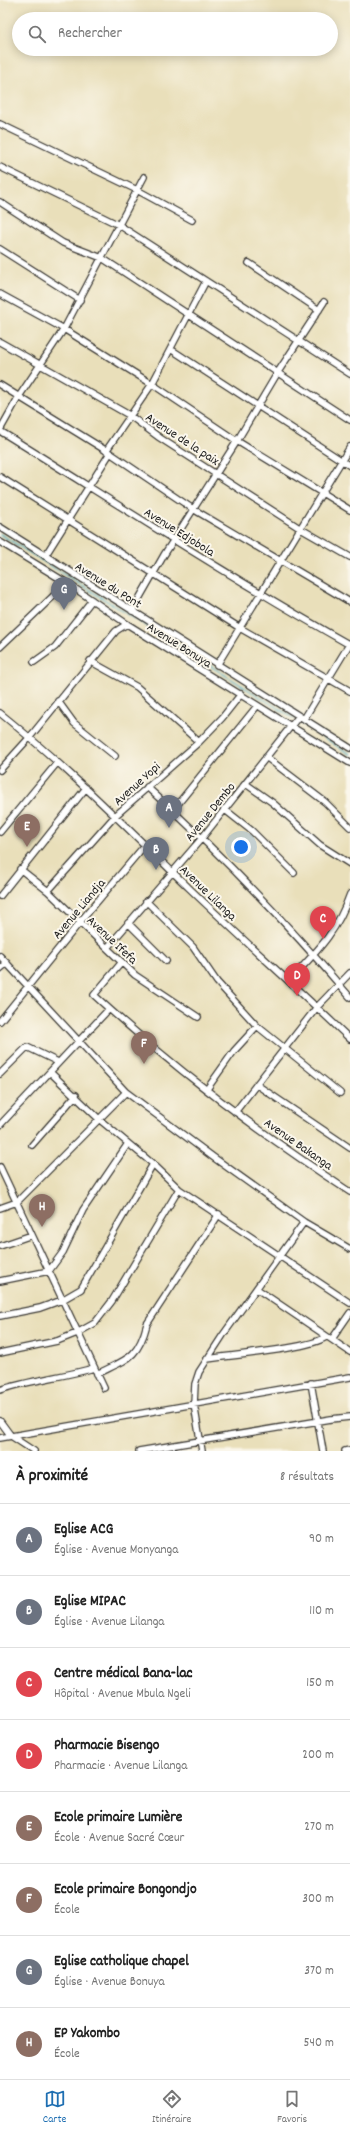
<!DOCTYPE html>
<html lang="fr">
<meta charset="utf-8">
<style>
body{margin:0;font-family:Dekko,sans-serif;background:#f6f6f6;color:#222}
.you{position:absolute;left:241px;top:847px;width:14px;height:14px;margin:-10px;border:3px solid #fff;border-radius:50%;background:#1a73e8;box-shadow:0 0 0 6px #1a73e833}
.badge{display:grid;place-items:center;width:26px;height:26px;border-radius:50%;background:#1f6fb2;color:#fff;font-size:13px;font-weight:700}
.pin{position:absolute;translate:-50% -33px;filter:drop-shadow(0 1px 2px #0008)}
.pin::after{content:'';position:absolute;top:21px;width:14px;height:12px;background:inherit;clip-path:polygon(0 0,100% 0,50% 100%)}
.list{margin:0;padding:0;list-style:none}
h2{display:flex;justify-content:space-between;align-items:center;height:52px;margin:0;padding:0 16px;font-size:17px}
h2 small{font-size:13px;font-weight:400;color:#767676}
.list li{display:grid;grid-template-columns:26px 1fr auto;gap:12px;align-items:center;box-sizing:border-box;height:72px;padding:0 16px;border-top:1px solid #e0e0e0}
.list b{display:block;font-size:15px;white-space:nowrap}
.list p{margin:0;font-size:13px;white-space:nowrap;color:#767676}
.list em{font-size:13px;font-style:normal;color:#767676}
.icon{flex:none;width:22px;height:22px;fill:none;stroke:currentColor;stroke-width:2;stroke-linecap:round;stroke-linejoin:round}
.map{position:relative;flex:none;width:350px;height:1451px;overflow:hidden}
.search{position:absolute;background:#fff;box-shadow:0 2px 10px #0003;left:12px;right:12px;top:12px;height:44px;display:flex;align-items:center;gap:10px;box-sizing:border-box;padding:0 14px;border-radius:22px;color:#767676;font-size:15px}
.sheet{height:628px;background:#fff}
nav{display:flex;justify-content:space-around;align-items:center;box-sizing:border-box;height:56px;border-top:1px solid #e0e0e0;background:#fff;font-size:11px;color:#767676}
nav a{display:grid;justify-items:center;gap:2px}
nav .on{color:#1f6fb2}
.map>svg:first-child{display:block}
</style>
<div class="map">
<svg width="350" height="1451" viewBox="0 0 350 1451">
<rect width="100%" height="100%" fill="#fbf7ec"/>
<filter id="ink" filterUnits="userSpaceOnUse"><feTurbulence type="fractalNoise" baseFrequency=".025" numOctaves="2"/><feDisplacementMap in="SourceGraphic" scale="8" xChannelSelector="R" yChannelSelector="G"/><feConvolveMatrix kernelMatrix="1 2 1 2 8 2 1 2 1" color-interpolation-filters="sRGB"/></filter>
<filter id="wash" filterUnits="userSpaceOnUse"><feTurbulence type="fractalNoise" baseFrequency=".012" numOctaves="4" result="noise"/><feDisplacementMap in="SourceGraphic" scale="16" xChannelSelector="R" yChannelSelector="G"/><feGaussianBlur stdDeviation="0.9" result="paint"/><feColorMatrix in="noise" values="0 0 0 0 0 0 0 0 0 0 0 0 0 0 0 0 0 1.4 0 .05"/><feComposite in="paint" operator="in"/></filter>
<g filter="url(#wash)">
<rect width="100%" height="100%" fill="#e9dfba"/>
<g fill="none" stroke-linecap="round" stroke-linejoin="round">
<path stroke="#43abc3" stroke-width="1.5" d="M0 534 295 719
M298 721 350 754"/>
</g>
</g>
<g filter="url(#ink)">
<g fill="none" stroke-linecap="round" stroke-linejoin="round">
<g stroke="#3b3934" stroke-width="8">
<path id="minor" d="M0 124 137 190 192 220
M0 167 119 225 350 374
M0 202 63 243 102 258 350 420
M0 249 80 300
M249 263 319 310
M0 294 64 329 152 384 237 441 350 510
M0 342 129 415 160 438 301 529 350 557
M172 350 350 466
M0 385 110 453 193 509 350 602
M0 430 18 398 64 329 144 177
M0 431C116 503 231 578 350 645
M106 451 152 384 206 281
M0 477 240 628 350 691
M0 527 350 748
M0 542 67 583 127 624 350 763
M45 556 110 453
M132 611 164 555 237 441 278 372 324 302
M0 647 67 583
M90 661 137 687 199 742
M34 662 55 647 92 600
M217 665 350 447
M58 701 74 723 115 756
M0 713C67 767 127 828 189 888 242 939 297 988 350 1039
M304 719 350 643
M266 757 325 802 350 827
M0 770 30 737 116 631 127 624
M246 784 273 803 320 845 350 864
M147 787C219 852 287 923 350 997
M224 809 252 831 294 873
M173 810 257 706
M0 832 57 763
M20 869 48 891 135 975 198 1017
M48 891 115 816 199 742 222 718 241 694
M0 896 86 788
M146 901 193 947 217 982 257 1026 340 1093
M128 923 166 961
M107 948 202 838 299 716
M0 956 126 1092 213 1157 304 1222 350 1249
M122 962 94 995C173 1068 260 1133 350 1192
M0 969 7 963
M289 981C317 951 336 934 350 894
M0 1021 80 922 145 845
M50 1072 100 1120 153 1164 179 1189 350 1303
M0 1074 27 1047 58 1062
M257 1085 350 1148
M207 1089 234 1051 257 1026
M235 1112 317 1007 350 973
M0 1125 109 1009
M32 1145 76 1095
M0 1167 104 1388
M0 1208 17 1202 126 1092
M0 1246 32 1235
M0 1281 49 1271 63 1252 83 1210 127 1145
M257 1289 350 1352
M0 1316 40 1308 62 1300 81 1289 153 1164
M332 1339 350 1313
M0 1353 57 1341 77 1333 95 1323 112 1301 179 1189
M207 1359C232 1355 309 1349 326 1337
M97 1374C127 1359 138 1359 147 1324L219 1214
M311 1383 323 1451
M0 1390C31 1380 63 1377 94 1368
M0 1421 11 1436 34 1451
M0 1438 350 1377
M139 1451 331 1419 350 1417
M202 1451 194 1404 195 1384 199 1372 223 1335 304 1222
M345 1451 350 1450"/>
</g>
<use href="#minor" stroke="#fff" stroke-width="5.5"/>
</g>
</g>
<g text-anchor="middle" stroke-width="4" stroke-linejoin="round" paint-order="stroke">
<g font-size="13" fill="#1c1c1c" stroke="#fbf7ec">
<text transform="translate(183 438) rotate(33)" y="5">Avenue de la paix</text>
<text transform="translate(180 531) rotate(32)" y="5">Avenue Edjobola</text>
<text transform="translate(109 584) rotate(32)" y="5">Avenue du Pont</text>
<text transform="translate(180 644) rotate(32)" y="5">Avenue Bonuya</text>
<text transform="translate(136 783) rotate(-42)" y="5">Avenue Yopi</text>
<text transform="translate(209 811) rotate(-51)" y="5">Avenue Dembo</text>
<text transform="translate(209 892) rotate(44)" y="5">Avenue Lilanga</text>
<text transform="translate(78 908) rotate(-50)" y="5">Avenue Liandja</text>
<text transform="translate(113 939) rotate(43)" y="5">Avenue Ifefa</text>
<text transform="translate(299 1143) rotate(35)" y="5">Avenue Bakanga</text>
</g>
</g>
</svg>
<div class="you"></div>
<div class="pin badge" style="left:169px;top:828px;background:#6b7280">A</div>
<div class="pin badge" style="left:156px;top:870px;background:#6b7280">B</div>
<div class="pin badge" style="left:323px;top:939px;background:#e0444e">C</div>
<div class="pin badge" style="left:297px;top:996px;background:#e0444e">D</div>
<div class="pin badge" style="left:27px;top:847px;background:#8d6e63">E</div>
<div class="pin badge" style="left:144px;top:1064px;background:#8d6e63">F</div>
<div class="pin badge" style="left:64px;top:610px;background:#6b7280">G</div>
<div class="pin badge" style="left:42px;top:1227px;background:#8d6e63">H</div>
<div class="search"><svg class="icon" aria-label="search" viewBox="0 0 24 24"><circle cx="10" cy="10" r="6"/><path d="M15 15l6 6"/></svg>Rechercher</div>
</div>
<section class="sheet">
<h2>À proximité<small>8 résultats</small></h2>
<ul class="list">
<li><span class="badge" style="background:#6b7280">A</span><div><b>Eglise ACG</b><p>Église · Avenue Monyanga</p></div><em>90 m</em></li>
<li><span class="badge" style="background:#6b7280">B</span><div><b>Eglise MIPAC</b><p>Église · Avenue Lilanga</p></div><em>110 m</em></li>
<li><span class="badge" style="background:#e0444e">C</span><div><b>Centre médical Bana-lac</b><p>Hôpital · Avenue Mbula Ngeli</p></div><em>150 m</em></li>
<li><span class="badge" style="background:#e0444e">D</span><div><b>Pharmacie Bisengo</b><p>Pharmacie · Avenue Lilanga</p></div><em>200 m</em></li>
<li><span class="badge" style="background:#8d6e63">E</span><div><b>Ecole primaire Lumière</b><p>École · Avenue Sacré Cœur</p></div><em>270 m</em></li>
<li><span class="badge" style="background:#8d6e63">F</span><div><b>Ecole primaire Bongondjo</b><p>École</p></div><em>300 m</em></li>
<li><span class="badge" style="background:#6b7280">G</span><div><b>Eglise catholique chapel</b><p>Église · Avenue Bonuya</p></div><em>370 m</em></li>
<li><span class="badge" style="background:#8d6e63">H</span><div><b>EP Yakombo</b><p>École</p></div><em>540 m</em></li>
</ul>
</section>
<nav>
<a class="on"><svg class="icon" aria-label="map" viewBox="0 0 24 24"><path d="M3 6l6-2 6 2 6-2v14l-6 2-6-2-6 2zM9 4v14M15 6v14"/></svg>Carte</a>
<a><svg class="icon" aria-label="directions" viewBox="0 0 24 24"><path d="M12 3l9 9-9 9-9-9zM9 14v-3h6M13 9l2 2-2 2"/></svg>Itinéraire</a>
<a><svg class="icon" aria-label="saved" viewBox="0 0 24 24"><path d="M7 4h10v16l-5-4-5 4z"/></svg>Favoris</a>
</nav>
